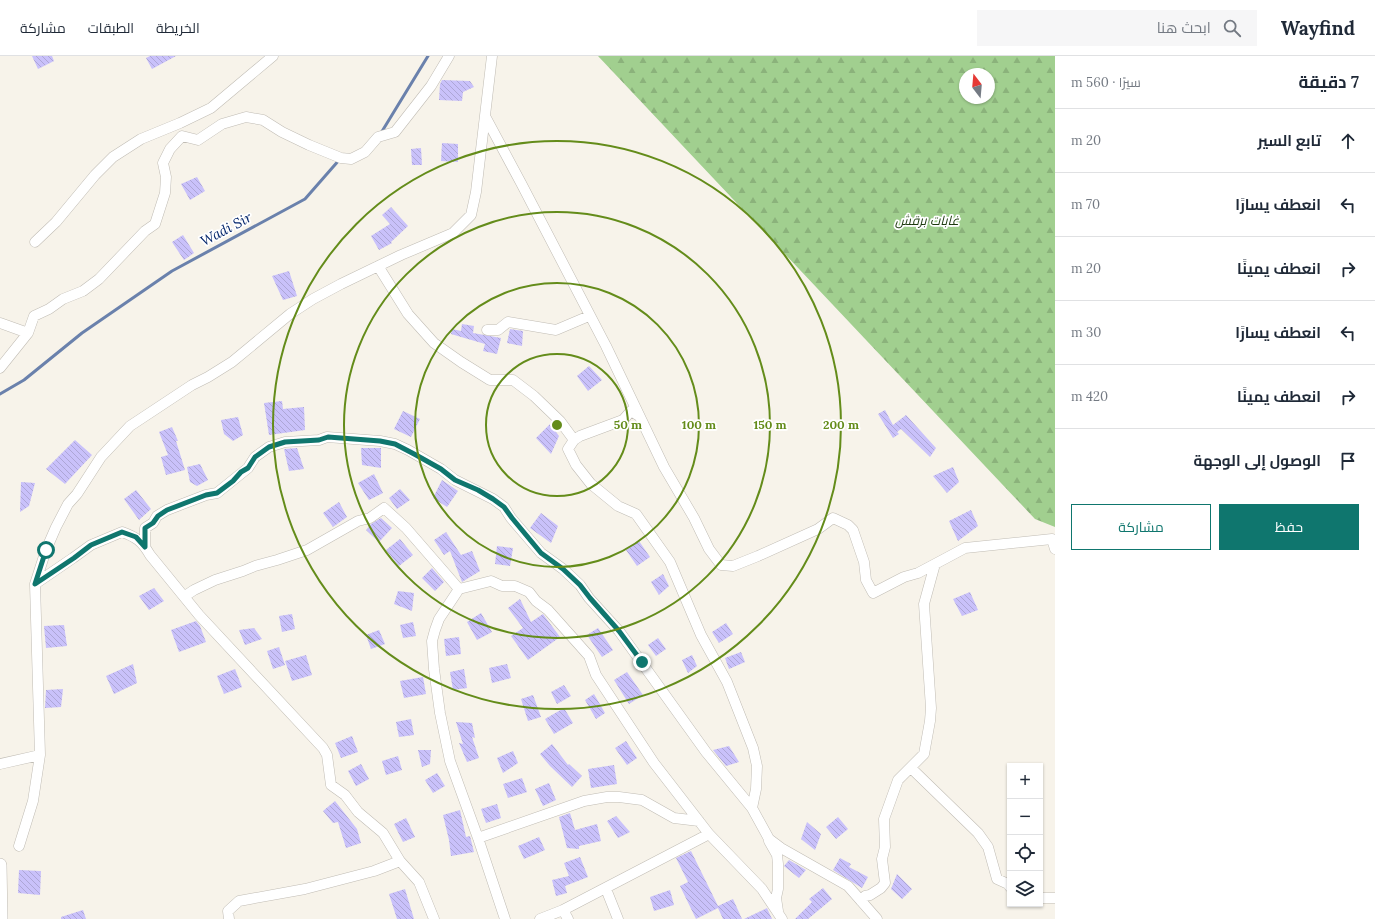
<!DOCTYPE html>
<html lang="ar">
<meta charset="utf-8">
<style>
body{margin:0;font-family:Lora,Cairo,serif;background:#f6f6f7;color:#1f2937;direction:rtl}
.controls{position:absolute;right:12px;bottom:12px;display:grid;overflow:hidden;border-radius:0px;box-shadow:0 1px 3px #0004}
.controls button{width:36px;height:36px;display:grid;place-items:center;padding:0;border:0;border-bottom:1px solid #e0e1e3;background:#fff;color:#1f2937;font:20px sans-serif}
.compass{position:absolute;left:959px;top:12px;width:36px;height:36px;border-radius:50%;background:#fff;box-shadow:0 1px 3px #0004;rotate:344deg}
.stop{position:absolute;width:12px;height:12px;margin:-9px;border:3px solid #0f766e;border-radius:50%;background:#fff}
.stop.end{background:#0f766e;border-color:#fff;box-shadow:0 1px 4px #0008}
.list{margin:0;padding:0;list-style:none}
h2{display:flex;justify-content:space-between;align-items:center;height:52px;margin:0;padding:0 16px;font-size:17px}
h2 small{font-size:13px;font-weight:400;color:#747a83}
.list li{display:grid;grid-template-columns:26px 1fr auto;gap:12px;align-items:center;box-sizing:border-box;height:64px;padding:0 16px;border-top:1px solid #e0e1e3}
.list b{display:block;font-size:15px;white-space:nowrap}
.list em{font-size:13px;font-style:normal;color:#747a83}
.actions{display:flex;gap:8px;padding:12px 16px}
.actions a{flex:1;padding:9px 0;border:1px solid #0f766e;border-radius:0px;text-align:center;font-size:14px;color:#0f766e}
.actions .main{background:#0f766e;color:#fff}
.icon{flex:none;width:22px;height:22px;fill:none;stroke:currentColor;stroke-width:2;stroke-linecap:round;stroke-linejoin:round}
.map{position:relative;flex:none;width:1055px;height:863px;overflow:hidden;direction:ltr}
header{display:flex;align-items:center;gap:24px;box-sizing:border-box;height:56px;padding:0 20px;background:#fff;border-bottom:1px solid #e0e1e3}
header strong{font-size:19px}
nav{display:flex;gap:22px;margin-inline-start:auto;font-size:14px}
.search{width:280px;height:36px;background:#f6f6f7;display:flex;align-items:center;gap:10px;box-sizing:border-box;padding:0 14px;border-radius:0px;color:#747a83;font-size:15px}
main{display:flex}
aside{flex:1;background:#fff}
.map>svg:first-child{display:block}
</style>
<header>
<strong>Wayfind</strong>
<div class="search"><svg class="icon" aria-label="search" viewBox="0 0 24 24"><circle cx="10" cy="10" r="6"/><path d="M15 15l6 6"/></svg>ابحث هنا</div>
<nav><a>الخريطة</a><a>الطبقات</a><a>مشاركة</a></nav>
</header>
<main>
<aside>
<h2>7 دقيقة<small>سيرًا · 560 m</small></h2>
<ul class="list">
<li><svg class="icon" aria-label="ahead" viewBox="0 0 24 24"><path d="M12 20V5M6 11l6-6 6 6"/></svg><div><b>تابع السير</b></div><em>20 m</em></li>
<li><svg class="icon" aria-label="left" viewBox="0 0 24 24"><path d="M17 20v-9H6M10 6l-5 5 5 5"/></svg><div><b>انعطف يسارًا</b></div><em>70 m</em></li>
<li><svg class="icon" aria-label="right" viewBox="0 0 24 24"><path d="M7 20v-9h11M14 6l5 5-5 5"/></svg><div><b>انعطف يمينًا</b></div><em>20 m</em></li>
<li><svg class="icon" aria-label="left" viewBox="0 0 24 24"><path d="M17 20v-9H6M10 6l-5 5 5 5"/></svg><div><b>انعطف يسارًا</b></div><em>30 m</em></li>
<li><svg class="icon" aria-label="right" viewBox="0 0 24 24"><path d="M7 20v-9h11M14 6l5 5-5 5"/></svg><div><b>انعطف يمينًا</b></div><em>420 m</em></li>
<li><svg class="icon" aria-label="arrive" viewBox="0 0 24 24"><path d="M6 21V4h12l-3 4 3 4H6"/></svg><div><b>الوصول إلى الوجهة</b></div></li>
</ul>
<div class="actions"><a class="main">حفظ</a><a>مشاركة</a></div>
</aside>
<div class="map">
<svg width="1055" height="863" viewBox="0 0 1055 863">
<defs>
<pattern id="forest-firs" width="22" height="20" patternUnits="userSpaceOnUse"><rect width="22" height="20" fill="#a1cf8f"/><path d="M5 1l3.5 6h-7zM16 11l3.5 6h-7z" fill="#8bb27b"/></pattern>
<pattern id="building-back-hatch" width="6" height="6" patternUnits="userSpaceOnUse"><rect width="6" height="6" fill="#c9c1fa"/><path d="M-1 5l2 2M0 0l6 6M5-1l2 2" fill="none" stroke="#ada6d6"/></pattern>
</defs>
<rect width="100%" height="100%" fill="#f7f3ea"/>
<path fill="url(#forest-firs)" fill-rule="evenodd" d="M598 0H1055V471L1035 463ZM965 18H989V42H965Z"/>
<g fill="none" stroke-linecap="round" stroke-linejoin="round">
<path stroke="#6a81ac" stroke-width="3" d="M381 77 428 0
M0 338 24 324 82 277 172 215 305 143 340 103"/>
</g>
<path fill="url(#building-back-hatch)" d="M32 0H52L54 5 38 13Z
M150 0H176L152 13 146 2Z
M442 24 470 25 474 31 463 36 462 45 439 44 440 28Z
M442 87 458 88V106L441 105Z
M421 92 422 109H412L411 93Z
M197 121 205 135 190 144 181 128Z
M391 151 408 170 391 186 392 187 379 194 371 180 390 168 382 159Z
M183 179 194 197 184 204 172 186Z
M289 215 297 240 283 244 272 220Z
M462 268 474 270 473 277 501 282 497 298 483 295 485 288 451 278 452 273 461 275Z
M510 273 523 275 522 290 507 287Z
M589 310 602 324 588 335 577 320Z
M282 345 283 353 304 351 305 374 269 379 264 347Z
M885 354 893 369 906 359 936 392 930 401 901 373 897 376 899 378 893 382 878 358Z
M403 355 420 363 411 381 394 373Z
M238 361 243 379 233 385 224 378 221 364Z
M550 368 559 380 551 398 536 382Z
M172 371 178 385H176L185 414 166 419 161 401 168 399 159 376Z
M75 384 92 399 65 428 46 413Z
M297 392 304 413 289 415 284 393Z
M361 392H381V412L362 409Z
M200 408 208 424 197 430 190 426 187 411Z
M953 411 959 426 947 437 933 420Z
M374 418 383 437 369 444 358 427Z
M442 424 458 435 447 451 433 442Z
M21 426 35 427 29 450 20 456Z
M400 433 410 444 397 453 389 442Z
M136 434 151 453 139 464 124 443Z
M339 446 347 461 333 471 323 457Z
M971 454 978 470 958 485 949 465Z
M541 457 558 470 551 487 530 472Z
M381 462 392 472 379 486 366 474 371 468Z
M446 476 461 499 472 495 480 515 462 526 450 495 444 499 434 484Z
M400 483 413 499 399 510 386 494Z
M639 485 650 501 637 510 626 494Z
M497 490 513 492 510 510 495 508Z
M432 512 444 526 435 535 422 522Z
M663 518 669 530 659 539 651 526Z
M154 532 164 545 149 554 139 540Z
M398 535 414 537 412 555 394 548Z
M970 536 978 554 962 560 953 543Z
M520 543 531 566 543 558 560 581 528 604 511 580 523 572 508 552Z
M481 557 492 576 477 584 467 566Z
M292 558 295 573 282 576 279 560Z
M196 565 200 570 206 586 179 596 171 574Z
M413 566 416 580 403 582 400 569Z
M726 567 733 578 719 587 712 576Z
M64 569 67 590 46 592 44 570Z
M254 572 262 583 245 589 239 574Z
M598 572 613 594 602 601 587 579Z
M379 574 385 588 371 593 366 579Z
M459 581 461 598 446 600 444 583Z
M658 582 666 593 656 600 648 589Z
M279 591 285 609 273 613 267 595Z
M741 596 745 606 729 613 725 602Z
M306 599 312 619 292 625 285 605Z
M692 599 697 610 688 617 682 604Z
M133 608 137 627 114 638 106 620Z
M507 608 511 622 492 627 489 612Z
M235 613 242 631 224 638 217 620Z
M464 613 467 632 453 634 450 616Z
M627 616 643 639 629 648 614 624Z
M423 621 426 638 404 642 400 625Z
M564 629 571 640 557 648 551 636Z
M63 633 61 651 45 652 46 634Z
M594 638 605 657 596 663 585 644Z
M533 639 541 661 528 665 521 643Z
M564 652 573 667 554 678 545 663Z
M411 663 414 679 399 681 396 666Z
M456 666 472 667 475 682 472 681 479 702 467 706 459 687 463 688Z
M352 680 358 696 341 702 335 687Z
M626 685 637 702 627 709 615 692Z
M552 688 568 709 569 708 582 720 572 731 550 710 540 698Z
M729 690 739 706 726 710 713 694Z
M418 694H431L430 708 422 711Z
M513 695 518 707 503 717 497 702Z
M398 700 402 714 386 719 382 705Z
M361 708 369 723 356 730 348 715Z
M614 709 617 728 591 732 588 713Z
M437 717 445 730 433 737 425 724Z
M522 722 527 736 508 742 503 728Z
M549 727 556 744 543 750 535 733Z
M335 745 357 773 361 787 346 792 338 766 333 767 323 755Z
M497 748 501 762 486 767 481 753Z
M460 754 466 781 470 780 474 796 451 800 449 784 443 759Z
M570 757 575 774 597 768 601 785 579 790V793L567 792 559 761Z
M616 760 630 776 618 782 607 765Z
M838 761 848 773 836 783 826 771Z
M406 762 415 781 403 786 394 768Z
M807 766 821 778 815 794 801 783Z
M539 781 545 794 524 803 518 790Z
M691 795 718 850 733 843 742 863H723L718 852 696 863 680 830 688 826 676 802Z
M580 801 588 821 565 830 567 837 556 840 552 824 569 820 564 807Z
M840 802 851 808 849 811 868 821 862 832 833 814Z
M789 804 806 814 799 822 784 810Z
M19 814 41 815 40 839 18 837Z
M897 818 912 833 902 843 891 833Z
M823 832 832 843 808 863H795L812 846 809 843Z
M405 833 414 863H397L389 838Z
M670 834 674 849 654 855 650 841Z
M767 852 772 863H744Z
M83 854 86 863H61V861Z"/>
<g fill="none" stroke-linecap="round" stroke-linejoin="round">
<g stroke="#c0bcb4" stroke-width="11">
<path id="minor" d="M485 60 521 127 606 290 664 411 694 462 709 493 721 509 733 510 758 500 818 473 833 462 848 469 853 474 864 506 866 524 873 537 904 521 918 517 935 508
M35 186 56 166 95 119 113 101 141 83 180 67 211 52 273 0
M378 210 408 258 434 287 461 306 490 324H513L534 340 560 365 574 384
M0 267 28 277 34 260 49 253 63 243 83 235 99 223 145 175 155 168 165 137 166 121 163 107 170 93 182 80 198 84 222 68 246 61 263 64 282 76 309 89 341 102 351 103 365 96 378 81 395 76 431 30 449 0
M487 274H498L508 266 556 274 589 260
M0 312 28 277
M639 360 631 355 623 364 580 380 574 384 568 393 576 409 591 428 618 450 636 458 670 506 701 579 727 626 753 692 757 710 756 733 752 752 769 783 781 792 848 830 877 863
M145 491V472L153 467 157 460 167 454 206 439 217 437 248 412 255 401 269 391 285 386 319 384 327 381 380 385 395 388 408 394 441 413 455 424 493 443 504 451 511 462 541 497 563 513 580 529 589 542 619 575 706 696 752 752
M35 528 73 502 91 489 122 476C136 481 142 485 150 499L199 559 323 692 327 699 331 729 345 739 358 756 383 777 400 805 419 826 434 863
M185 540 194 534 215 524 243 515 255 510 277 504 307 494 358 465 370 462 384 452 406 472 459 533
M0 708 40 699 35 528 46 494 56 471 68 448 77 438 101 401 130 370 192 329 208 321 232 306 290 258 313 243 341 228 401 199 453 177 471 159 476 136 492 0
M911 712 978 777 988 791 997 823 1008 828 1010 831
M478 782 584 745 607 741H619L642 744 674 762 699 765
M769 785 777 799 778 808V833L776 842 778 855
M19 790 33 745 40 699
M606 833 618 863
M1040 842H1055
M861 845 865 840 870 839 881 832 885 827 882 803 885 791 884 763 898 724 924 698 930 665 931 652 924 548 935 508 965 492 1052 483 1055 493
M563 854 568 863
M229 863 228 855 239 845 305 833 374 815 400 805
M505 863 478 782 450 705 440 657 434 613 432 585 435 574 439 563 459 533 491 525 502 530H515L529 536 536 545 548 554 589 600 596 619 654 707 709 778 762 833 782 863
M540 863 563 854 709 778"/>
</g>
<g stroke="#c0bcb4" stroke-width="14">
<path id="major" d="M0 809 1 863"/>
</g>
<use href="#minor" stroke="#fff" stroke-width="10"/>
<use href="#major" stroke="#fff" stroke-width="13"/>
</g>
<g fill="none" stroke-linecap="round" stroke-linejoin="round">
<path stroke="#0f766e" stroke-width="5" d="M46 494 35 528 74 502 91 489 122 476 136 481 145 491V472L153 467 158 460 167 454 206 439 217 437 233 425 241 416 248 412 255 401 269 391 285 386 319 384 328 381 380 385 395 388 416 399 441 413 455 424 478 434 493 443 504 451 512 462 541 497 563 513 580 529 590 542 619 575 642 606"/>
</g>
<g fill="none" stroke="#648c1a" stroke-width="2">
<circle cx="557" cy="369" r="71"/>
<circle cx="557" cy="369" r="142"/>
<circle cx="557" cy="369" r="213"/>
<circle cx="557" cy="369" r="284"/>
</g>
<g text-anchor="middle" stroke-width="3.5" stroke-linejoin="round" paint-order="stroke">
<g font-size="13" font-style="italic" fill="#1c390d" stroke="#fff">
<text x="927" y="169">غابات برقش</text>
</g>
<g font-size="14" font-style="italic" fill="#03256b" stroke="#fff">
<text transform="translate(226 173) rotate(-28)" y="5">Wadi Sir</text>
</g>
</g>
<circle cx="557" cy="369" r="6" fill="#648c1a" stroke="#fff" stroke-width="2"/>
<g font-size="12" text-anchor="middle" font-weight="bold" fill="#648c1a" stroke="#fff" stroke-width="3.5" stroke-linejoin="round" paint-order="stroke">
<text x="628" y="373">50 m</text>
<text x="699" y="373">100 m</text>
<text x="770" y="373">150 m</text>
<text x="841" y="373">200 m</text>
</g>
</svg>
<div class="controls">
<button>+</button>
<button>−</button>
<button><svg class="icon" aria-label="locate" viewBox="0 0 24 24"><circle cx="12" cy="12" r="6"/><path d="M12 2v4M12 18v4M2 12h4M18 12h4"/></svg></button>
<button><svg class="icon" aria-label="layers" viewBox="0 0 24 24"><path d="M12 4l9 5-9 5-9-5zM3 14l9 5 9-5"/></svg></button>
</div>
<svg class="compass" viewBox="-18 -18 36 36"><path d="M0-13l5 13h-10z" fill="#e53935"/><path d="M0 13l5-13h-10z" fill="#747a83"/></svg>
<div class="stop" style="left:46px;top:494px"></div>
<div class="stop end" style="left:642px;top:606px"></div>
</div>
</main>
